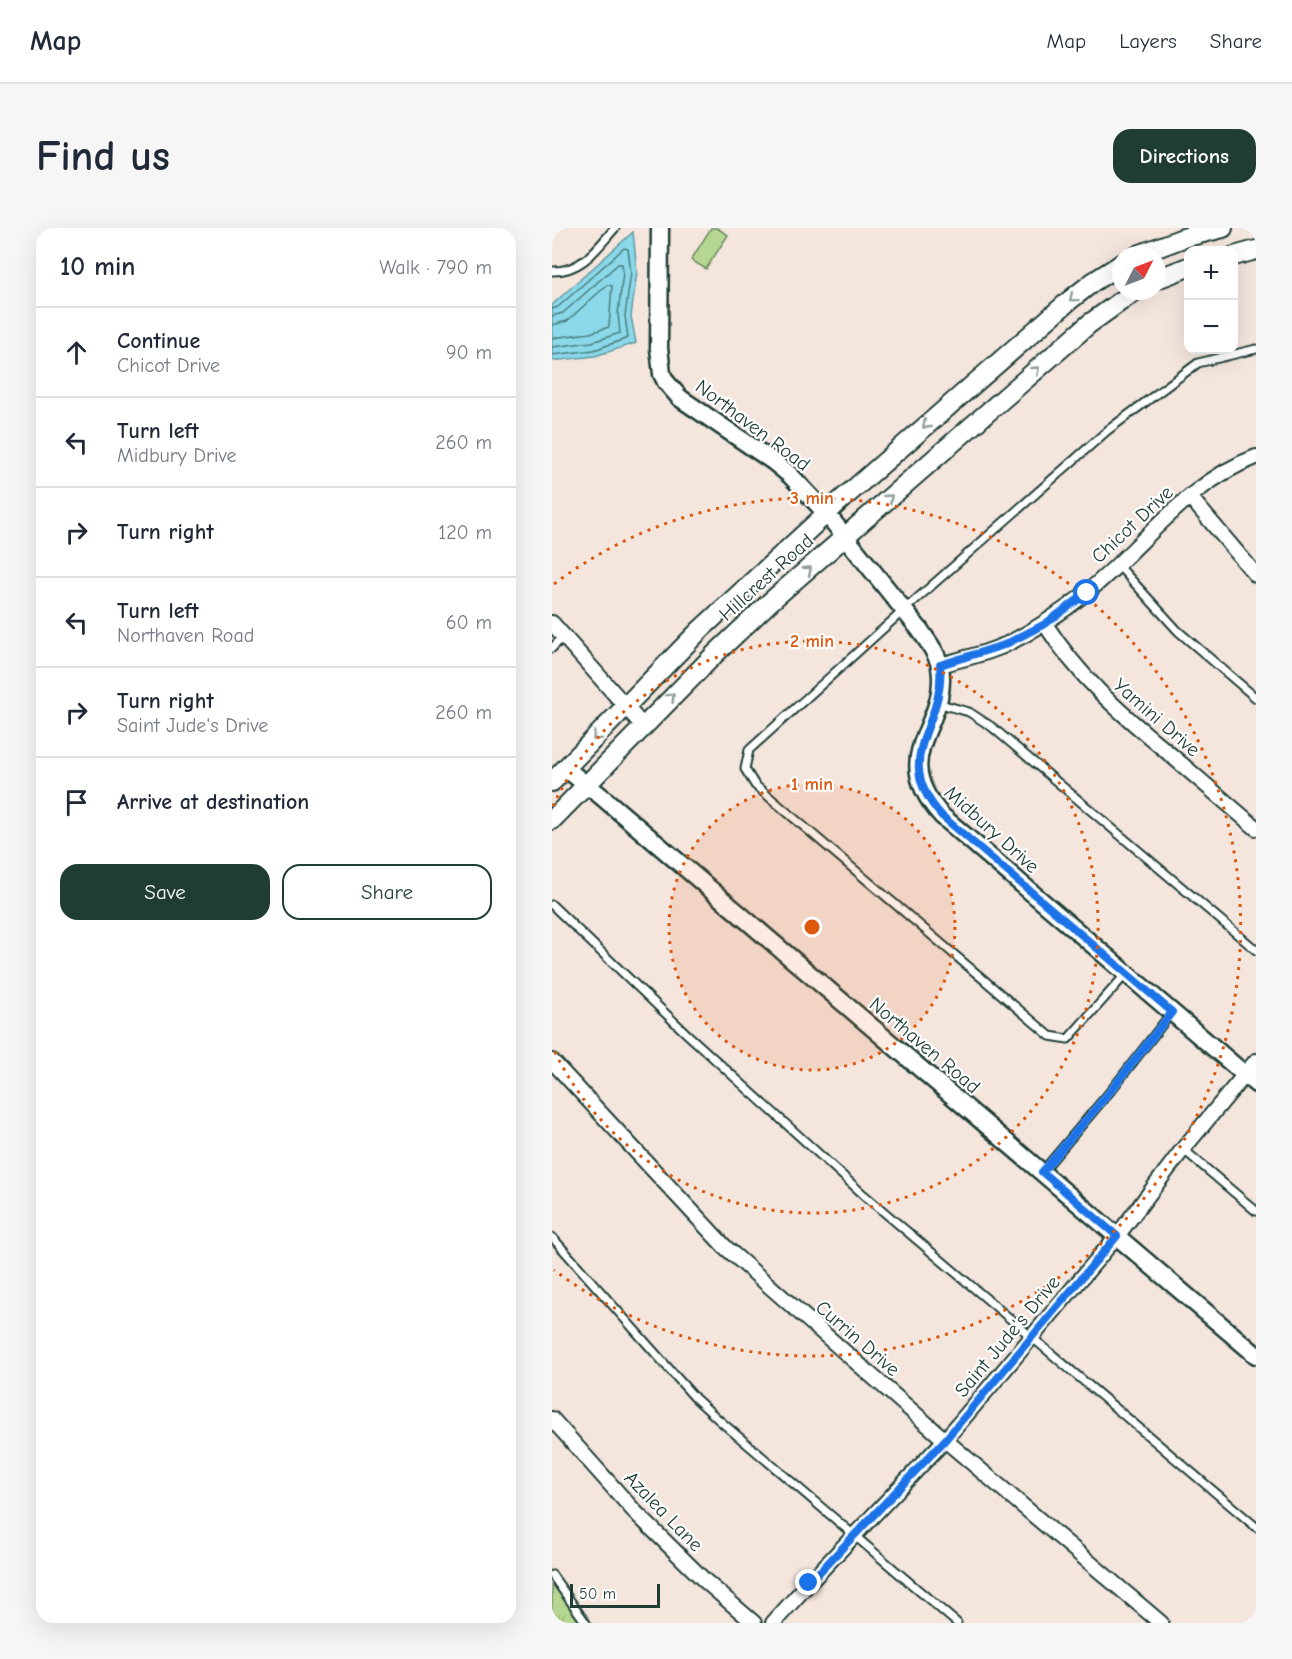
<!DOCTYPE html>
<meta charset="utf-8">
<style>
body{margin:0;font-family:"Comic Neue",sans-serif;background:#f6f6f7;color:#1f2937}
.controls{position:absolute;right:18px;top:18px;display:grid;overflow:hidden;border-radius:12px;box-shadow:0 6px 24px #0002}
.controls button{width:54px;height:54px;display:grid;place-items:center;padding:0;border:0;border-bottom:2px solid #e0e1e3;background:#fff;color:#1f2937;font:30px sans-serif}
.compass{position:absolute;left:560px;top:18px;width:54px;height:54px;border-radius:50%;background:#fff;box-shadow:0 6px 24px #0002;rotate:48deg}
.scale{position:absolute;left:18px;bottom:15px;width:90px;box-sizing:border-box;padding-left:6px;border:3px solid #1f3d34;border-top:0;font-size:16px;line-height:21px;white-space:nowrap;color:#1f3d34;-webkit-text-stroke:4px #fff;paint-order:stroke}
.stop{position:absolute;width:18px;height:18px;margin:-14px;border:4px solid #1a73e8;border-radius:50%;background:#fff}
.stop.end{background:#1a73e8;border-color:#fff;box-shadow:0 2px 6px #0008}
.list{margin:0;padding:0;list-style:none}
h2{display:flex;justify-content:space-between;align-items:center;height:78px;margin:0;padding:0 24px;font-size:26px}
h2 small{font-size:20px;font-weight:400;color:#747a83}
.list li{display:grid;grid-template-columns:39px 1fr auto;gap:18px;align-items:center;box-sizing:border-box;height:90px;padding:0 24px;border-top:2px solid #e0e1e3}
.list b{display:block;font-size:22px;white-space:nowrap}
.list p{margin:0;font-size:20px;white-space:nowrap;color:#747a83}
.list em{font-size:20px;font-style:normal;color:#747a83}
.actions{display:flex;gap:12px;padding:18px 24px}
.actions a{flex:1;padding:14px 0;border:2px solid #1f3d34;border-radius:18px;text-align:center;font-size:21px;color:#1f3d34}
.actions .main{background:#1f3d34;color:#fff}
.icon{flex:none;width:33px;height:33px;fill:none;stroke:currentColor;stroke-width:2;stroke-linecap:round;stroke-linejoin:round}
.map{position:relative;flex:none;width:704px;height:1395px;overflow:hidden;border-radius:18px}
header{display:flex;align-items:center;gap:36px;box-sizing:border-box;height:84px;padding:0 30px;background:#fff;border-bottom:2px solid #e0e1e3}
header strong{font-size:28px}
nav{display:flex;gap:33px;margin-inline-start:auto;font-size:21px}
.intro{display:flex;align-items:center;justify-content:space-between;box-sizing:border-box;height:144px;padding:0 36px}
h1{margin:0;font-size:42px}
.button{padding:15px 27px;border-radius:18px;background:#1f3d34;color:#fff;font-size:21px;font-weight:700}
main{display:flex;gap:36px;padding:0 36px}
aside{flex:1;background:#fff;border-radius:18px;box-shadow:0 6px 24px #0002}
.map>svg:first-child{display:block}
</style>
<header>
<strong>Map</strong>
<nav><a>Map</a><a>Layers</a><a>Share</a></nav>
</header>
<div class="intro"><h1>Find us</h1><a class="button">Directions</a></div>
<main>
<aside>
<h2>10 min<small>Walk · 790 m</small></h2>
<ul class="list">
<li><svg class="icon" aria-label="ahead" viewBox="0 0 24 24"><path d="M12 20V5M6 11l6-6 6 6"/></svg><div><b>Continue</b><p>Chicot Drive</p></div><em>90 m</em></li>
<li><svg class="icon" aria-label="left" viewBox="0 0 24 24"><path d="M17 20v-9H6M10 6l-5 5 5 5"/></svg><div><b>Turn left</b><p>Midbury Drive</p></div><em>260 m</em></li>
<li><svg class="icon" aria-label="right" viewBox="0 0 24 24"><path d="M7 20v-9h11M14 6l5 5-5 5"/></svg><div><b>Turn right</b></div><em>120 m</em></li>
<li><svg class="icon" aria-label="left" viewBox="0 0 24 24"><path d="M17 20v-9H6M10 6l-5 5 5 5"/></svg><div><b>Turn left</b><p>Northaven Road</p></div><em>60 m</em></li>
<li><svg class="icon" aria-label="right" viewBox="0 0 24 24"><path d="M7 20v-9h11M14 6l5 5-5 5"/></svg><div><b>Turn right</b><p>Saint Jude's Drive</p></div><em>260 m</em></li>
<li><svg class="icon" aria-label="arrive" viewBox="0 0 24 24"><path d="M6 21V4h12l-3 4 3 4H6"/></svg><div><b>Arrive at destination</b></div></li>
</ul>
<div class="actions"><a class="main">Save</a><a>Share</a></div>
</aside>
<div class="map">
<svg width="704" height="1395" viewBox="0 0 704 1395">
<defs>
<pattern id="grass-tufts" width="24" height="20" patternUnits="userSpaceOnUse" patternTransform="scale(1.5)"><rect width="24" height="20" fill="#b6d791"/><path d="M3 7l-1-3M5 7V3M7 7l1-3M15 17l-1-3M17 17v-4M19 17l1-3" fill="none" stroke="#9cb97e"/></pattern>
</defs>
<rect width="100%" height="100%" fill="#f4e5dd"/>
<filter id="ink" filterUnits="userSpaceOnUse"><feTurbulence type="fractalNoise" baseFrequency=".0167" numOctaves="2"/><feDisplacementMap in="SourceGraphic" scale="12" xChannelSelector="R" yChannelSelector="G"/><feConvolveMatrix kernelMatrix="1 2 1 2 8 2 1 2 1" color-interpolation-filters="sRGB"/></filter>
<g filter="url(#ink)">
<path fill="url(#grass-tufts)" stroke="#6a8a62" stroke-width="1.5" d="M0 1355 29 1395H0Z"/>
<path fill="#b6d791" stroke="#6a8a62" stroke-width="1.5" d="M159 0H165L176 7 154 41 139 32Z"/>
<path fill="#8ad8e9" stroke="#5f9aa1" stroke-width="1.5" d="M81 4 85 44 79 88 84 115 43 128 0 133V77Z"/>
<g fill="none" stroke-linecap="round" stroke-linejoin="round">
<path stroke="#4a7b7c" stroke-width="1.5" d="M0 81 6 79 72 20 76 21 79 44 73 88 76 110 42 122 0 127
M0 88 11 85 66 36H70L71 44 66 86 68 105 40 114 0 119
M0 97 15 93 55 57 60 58 57 99 38 105 0 110"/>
<g stroke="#1f3d34" stroke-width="11">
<path id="service" d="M0 43C30 44 45 20 63 0
M565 336 626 403 704 470
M0 420 12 408
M385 475 417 484 440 499 704 722
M0 677 135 806 312 967 704 1299
M574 746 516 811 498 808 203 557 193 541 197 522 352 382 556 202 646 135 704 121
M631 921 704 983
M490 944 561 860 620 784
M0 1009 143 1170 167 1192 405 1395
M0 1347 34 1395"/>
</g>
<g stroke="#1f3d34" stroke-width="18">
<path id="minor" d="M638 269 704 347
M0 395 91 498
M493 396C528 450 564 481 613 522 643 548 674 574 704 600
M388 437C409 431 433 426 453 417 482 403 509 385 534 365 590 320 634 255 704 229
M0 833 173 1019 393 1212 609 1395
M0 1191 83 1284 152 1352 202 1395
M221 1395 257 1355 393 1212 565 1008 631 921 704 833"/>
</g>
<g stroke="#1f3d34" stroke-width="21">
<path id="tertiary" d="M108 0 107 120 110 146 114 154 128 170 222 234 238 247 274 285 368 402C376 414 386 426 388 439 398 499 333 525 390 588L704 856
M13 540 49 568 704 1127"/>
</g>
<g stroke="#1f3d34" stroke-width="22">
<path id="secondary" d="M586 27 631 10 671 0
M682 28 704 22
M605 51 636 39
M0 554 148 402 288 273 518 72 541 54 569 36
M0 592 163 426 218 374 537 96 583 63"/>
</g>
<use href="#service" stroke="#fff" stroke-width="7"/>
<use href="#minor" stroke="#fff" stroke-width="14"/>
<use href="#tertiary" stroke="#fff" stroke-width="16"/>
<use href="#secondary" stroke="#fff" stroke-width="18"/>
</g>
<defs><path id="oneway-chevron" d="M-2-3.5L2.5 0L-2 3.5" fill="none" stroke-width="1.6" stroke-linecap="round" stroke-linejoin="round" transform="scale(1.5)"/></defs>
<g stroke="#8f9e9a">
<use href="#oneway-chevron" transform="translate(521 70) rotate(140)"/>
<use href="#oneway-chevron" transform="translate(484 142) rotate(-41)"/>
<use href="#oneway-chevron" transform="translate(374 197) rotate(139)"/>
<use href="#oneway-chevron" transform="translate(337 270) rotate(-41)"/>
<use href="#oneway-chevron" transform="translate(256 342) rotate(-41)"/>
<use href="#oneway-chevron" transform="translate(119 469) rotate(-45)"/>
<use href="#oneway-chevron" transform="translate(44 509) rotate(135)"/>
</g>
</g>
<g fill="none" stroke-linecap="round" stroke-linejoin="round" filter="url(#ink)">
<path stroke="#1a73e8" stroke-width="8" d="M257 1355 393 1212 565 1008 490 944 561 860 620 784 390 588C336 528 394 499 388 437L452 417 493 396 535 365"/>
</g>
<circle cx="260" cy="699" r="143" fill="#de580e" fill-opacity=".12"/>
<g fill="none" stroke="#de580e" stroke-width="3" stroke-dasharray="3 6">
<circle cx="260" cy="699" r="143"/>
<path d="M1 578A286 286 0 1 1 1 820"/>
<path d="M2 356A429 429 0 1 1 2 1042"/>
</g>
<g text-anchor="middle" stroke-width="4.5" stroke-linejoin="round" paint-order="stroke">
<g font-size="20" fill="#1f3d34" stroke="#fff">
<text transform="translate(201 197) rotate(37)" y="7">Northaven Road</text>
<text transform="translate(580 296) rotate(-43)" y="7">Chicot Drive</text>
<text transform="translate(214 349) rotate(-42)" y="7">Hillcrest Road</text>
<text transform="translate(605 489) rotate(41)" y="7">Yamini Drive</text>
<text transform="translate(440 601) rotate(42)" y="7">Midbury Drive</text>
<text transform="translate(373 817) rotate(40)" y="7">Northaven Road</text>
<text transform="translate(455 1108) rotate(-50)" y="7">Saint Jude's Drive</text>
<text transform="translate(306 1110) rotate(41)" y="7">Currin Drive</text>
<text transform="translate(112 1283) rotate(46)" y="7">Azalea Lane</text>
</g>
</g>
<circle cx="260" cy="699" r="9" fill="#de580e" stroke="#fff" stroke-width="3"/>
<g font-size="18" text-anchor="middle" font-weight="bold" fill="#de580e" stroke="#fff" stroke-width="4.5" stroke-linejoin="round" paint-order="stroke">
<text x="260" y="276">3 min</text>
<text x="260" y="419">2 min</text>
<text x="260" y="562">1 min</text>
</g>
</svg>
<div class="controls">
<button>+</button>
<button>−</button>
</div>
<svg class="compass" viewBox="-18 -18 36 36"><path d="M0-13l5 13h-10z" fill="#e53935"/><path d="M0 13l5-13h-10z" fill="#747a83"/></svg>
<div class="scale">50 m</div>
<div class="stop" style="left:535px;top:365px"></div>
<div class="stop end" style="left:257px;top:1355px"></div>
</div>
</main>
